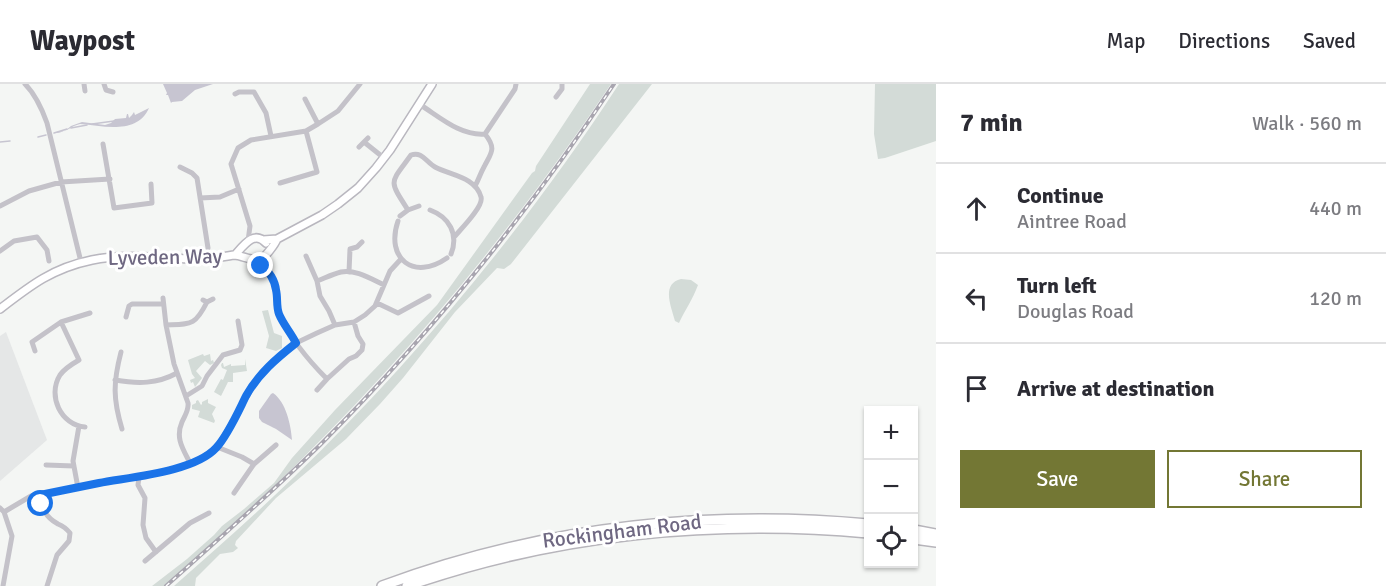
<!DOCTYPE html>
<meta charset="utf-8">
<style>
body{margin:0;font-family:Signika,sans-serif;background:#f7f7f7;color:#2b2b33}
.controls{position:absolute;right:18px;bottom:18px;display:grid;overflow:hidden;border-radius:0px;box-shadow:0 2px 4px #0004}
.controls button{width:54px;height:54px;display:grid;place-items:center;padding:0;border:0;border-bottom:2px solid #e1e1e2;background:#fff;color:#2b2b33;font:30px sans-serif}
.stop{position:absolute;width:18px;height:18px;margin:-14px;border:4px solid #1a73e8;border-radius:50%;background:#fff}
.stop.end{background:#1a73e8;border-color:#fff;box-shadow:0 2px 6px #0008}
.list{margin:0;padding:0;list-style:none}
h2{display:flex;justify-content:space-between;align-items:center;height:78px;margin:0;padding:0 24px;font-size:26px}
h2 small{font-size:20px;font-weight:400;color:#7c7c81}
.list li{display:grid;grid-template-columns:39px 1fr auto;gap:18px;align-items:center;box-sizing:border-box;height:90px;padding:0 24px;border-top:2px solid #e1e1e2}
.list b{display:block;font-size:22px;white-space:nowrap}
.list p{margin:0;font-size:20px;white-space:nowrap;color:#7c7c81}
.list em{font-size:20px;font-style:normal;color:#7c7c81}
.actions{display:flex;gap:12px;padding:18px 24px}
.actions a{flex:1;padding:14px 0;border:2px solid #737734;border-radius:0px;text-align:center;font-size:21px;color:#737734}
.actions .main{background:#737734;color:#fff}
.icon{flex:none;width:33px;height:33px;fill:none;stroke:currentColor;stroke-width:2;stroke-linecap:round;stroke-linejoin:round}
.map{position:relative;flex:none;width:936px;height:502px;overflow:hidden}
header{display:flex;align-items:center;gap:36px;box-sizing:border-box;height:84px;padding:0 30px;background:#fff;border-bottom:2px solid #e1e1e2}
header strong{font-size:28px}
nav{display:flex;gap:33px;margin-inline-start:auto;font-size:21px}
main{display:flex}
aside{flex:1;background:#fff}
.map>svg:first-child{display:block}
</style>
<header>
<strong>Waypost</strong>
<nav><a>Map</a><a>Directions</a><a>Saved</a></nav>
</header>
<main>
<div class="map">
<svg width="936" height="502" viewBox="0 0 936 502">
<rect width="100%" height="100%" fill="#f4f6f4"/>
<path fill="#e5e7e7" d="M6 248 47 356 0 397V252Z"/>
<path fill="#d3dbd7" d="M590 0H611C512 148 398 284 269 407 235 440 200 472 164 502H152L187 475 214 451 222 442 244 425 274 399 292 374 335 326 437 221 532 89 535 87 536 82Z
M619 0H652L511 180 504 185 497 184 455 228 403 294 380 320 346 355 276 414 236 457 235 461 238 464 233 468 220 470 196 494 195 502H174C215 466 256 430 295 392 416 275 527 141 619 0Z
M875 0H936V57L885 74 878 75 874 50Z
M681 195 691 196 698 201C693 215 685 226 679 239L675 237C671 222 661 200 681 195Z
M268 226 274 249 282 252V264L276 267 266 264 269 252 262 227Z
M203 270 204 272 210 270 211 277 213 276 214 279 210 281 205 277 196 287 202 294 195 303 193 298 191 299 190 296 195 294 192 290 188 276Z
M245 275 247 287 233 289V298H228L221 312 214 308 221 295 223 296 227 286 222 284 221 281 222 279H223L224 283 231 280V282L245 281Z
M208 315V319L216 323 212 330 215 337 214 339 198 333 200 327 192 325V321L196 319V317L198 316 201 321 202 320V318Z"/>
<path fill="#c7c5d1" d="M163 0H213L195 6 182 17 172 18 171 19 168 11H166L167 9Z
M149 24C137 51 104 42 80 40 71 42 67 48 56 49V48L65 47 71 42 82 38 105 41 111 39 115 35 126 34 127 30H128L129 34 132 31 134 28 135 31Z
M273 309C286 318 291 341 292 356L276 345 262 338 259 334V327L271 310Z"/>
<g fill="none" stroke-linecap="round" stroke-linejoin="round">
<path stroke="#c7c5d1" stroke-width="1.5" d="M92 40 114 37
M71 44 87 41
M54 49 67 45
M38 53 46 51
M0 58 10 57"/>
<g stroke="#b9b7bf" stroke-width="10">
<path id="secondary" d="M263 156 277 155 322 131 338 120 358 104 376 84 390 66 432 0
M235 171C244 161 254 146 266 159
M0 225C31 201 53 184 92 176 126 169 163 175 197 175 210 175 221 173 234 171 242 171 252 178 260 175 265 174 275 160 277 155"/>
</g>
<g stroke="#b7b5bb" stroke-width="12">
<path id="highway" d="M914 446 936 450
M914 455 936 458
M382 502C538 444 703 425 868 440
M407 502C555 450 713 435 868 449"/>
</g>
<path stroke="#c4c2c9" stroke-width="5" d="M25 0C36 11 42 25 47 39L81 178
M84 0 85 7
M104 0 106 6 113 8
M235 10 239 8H254L266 29 271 52
M556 13 562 5V0
M305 15 318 40
M419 20C440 33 460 52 485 50L515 5 516 0
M364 58 384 74
M103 60 114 124 152 119 151 100
M359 63 368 54
M180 83 192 89 197 94 208 164
M280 99 317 88 306 47
M475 102C479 95 480 90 484 83 491 69 497 65 485 50
M200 114 220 113 239 105
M0 122 29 107 61 98 110 95
M408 126C388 95 390 100 411 71 422 67 426 78 435 83 450 91 476 93 481 113 484 122 461 145 455 152
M430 126C449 133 459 150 451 170
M400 132 408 126 419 122
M398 137C385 175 414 197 447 174
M248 157 250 142 231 80 238 64 251 56 306 47 318 40 338 27 360 0
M0 167 14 157 37 153 47 166 49 177
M306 172 317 197 320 212 329 227 335 241
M254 176C258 179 262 181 265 184 271 188 276 202 276 209 277 217 276 224 280 232 291 255 309 277 327 295L317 306
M349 188 350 165 357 163 362 158
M317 197C325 194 333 190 341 188 355 185 371 195 384 201
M163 214 166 241 174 280 188 319C189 326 185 331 182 338 175 354 183 365 190 379
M203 216 207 218 213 215
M377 219 398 229 429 212
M126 233 129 222 132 220H163
M166 241C191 240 195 242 207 218
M35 267 32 258 61 238
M121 268C113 299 113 315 122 345
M327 295 349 275 356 272 362 266 363 260 358 252 354 238
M115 296C138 300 157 300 177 289
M186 312 202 302 207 292 223 271 240 266 242 261 238 237
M85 343C61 341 47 312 60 291 65 284 72 280 79 276L61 238 90 229
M217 363 242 373 254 380
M46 381 74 382
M139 393 138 401 145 414 143 441 146 454 156 468
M78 404 73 377 79 342
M234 409 254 380 276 361
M40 411C42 424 45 433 58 440 63 442 66 444 70 449L69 457 57 471 47 502
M0 424 4 428 12 452 3 502
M4 428 31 412 171 386C187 380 203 375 217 363L260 291 278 273 296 259 317 249 335 241 354 238 365 231 375 222 390 187 401 175
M145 477 190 439 209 429"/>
<use href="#secondary" stroke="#fff" stroke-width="7"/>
<use href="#highway" stroke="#fff" stroke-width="9"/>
<g stroke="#a8a5af" stroke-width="4">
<path id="rail" d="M166 502C218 456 270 410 320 361 430 251 528 129 614 0"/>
</g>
<use href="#rail" stroke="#fff" stroke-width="1.5" stroke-dasharray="4.5" stroke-linecap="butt"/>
</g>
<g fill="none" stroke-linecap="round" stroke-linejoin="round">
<path stroke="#1a73e8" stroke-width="8" d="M41 420 40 411C59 407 79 403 99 399 130 393 194 388 216 364 228 351 238 328 246 312 258 290 277 274 296 259 291 249 283 240 279 230 276 222 278 214 276 206 275 197 269 186 261 182"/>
</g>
<g text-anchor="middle" stroke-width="6" stroke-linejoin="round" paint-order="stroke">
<g font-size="21" fill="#6f6882" stroke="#fff">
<text transform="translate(165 173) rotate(-1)" y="7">Lyveden Way</text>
<text transform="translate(622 447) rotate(-7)" y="7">Rockingham Road</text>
</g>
</g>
</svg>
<div class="controls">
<button>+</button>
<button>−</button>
<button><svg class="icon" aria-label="locate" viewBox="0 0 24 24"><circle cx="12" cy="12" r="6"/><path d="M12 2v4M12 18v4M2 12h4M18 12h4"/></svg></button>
</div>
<div class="stop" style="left:41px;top:420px"></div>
<div class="stop end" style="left:261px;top:182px"></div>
</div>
<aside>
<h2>7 min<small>Walk · 560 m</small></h2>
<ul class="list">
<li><svg class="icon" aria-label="ahead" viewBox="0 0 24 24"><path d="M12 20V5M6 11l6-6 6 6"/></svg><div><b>Continue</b><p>Aintree Road</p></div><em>440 m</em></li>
<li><svg class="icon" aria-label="left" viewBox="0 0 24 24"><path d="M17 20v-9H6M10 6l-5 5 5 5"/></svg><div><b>Turn left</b><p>Douglas Road</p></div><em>120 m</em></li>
<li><svg class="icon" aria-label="arrive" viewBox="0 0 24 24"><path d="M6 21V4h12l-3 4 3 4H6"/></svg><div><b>Arrive at destination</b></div></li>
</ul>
<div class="actions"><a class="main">Save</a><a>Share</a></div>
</aside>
</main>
